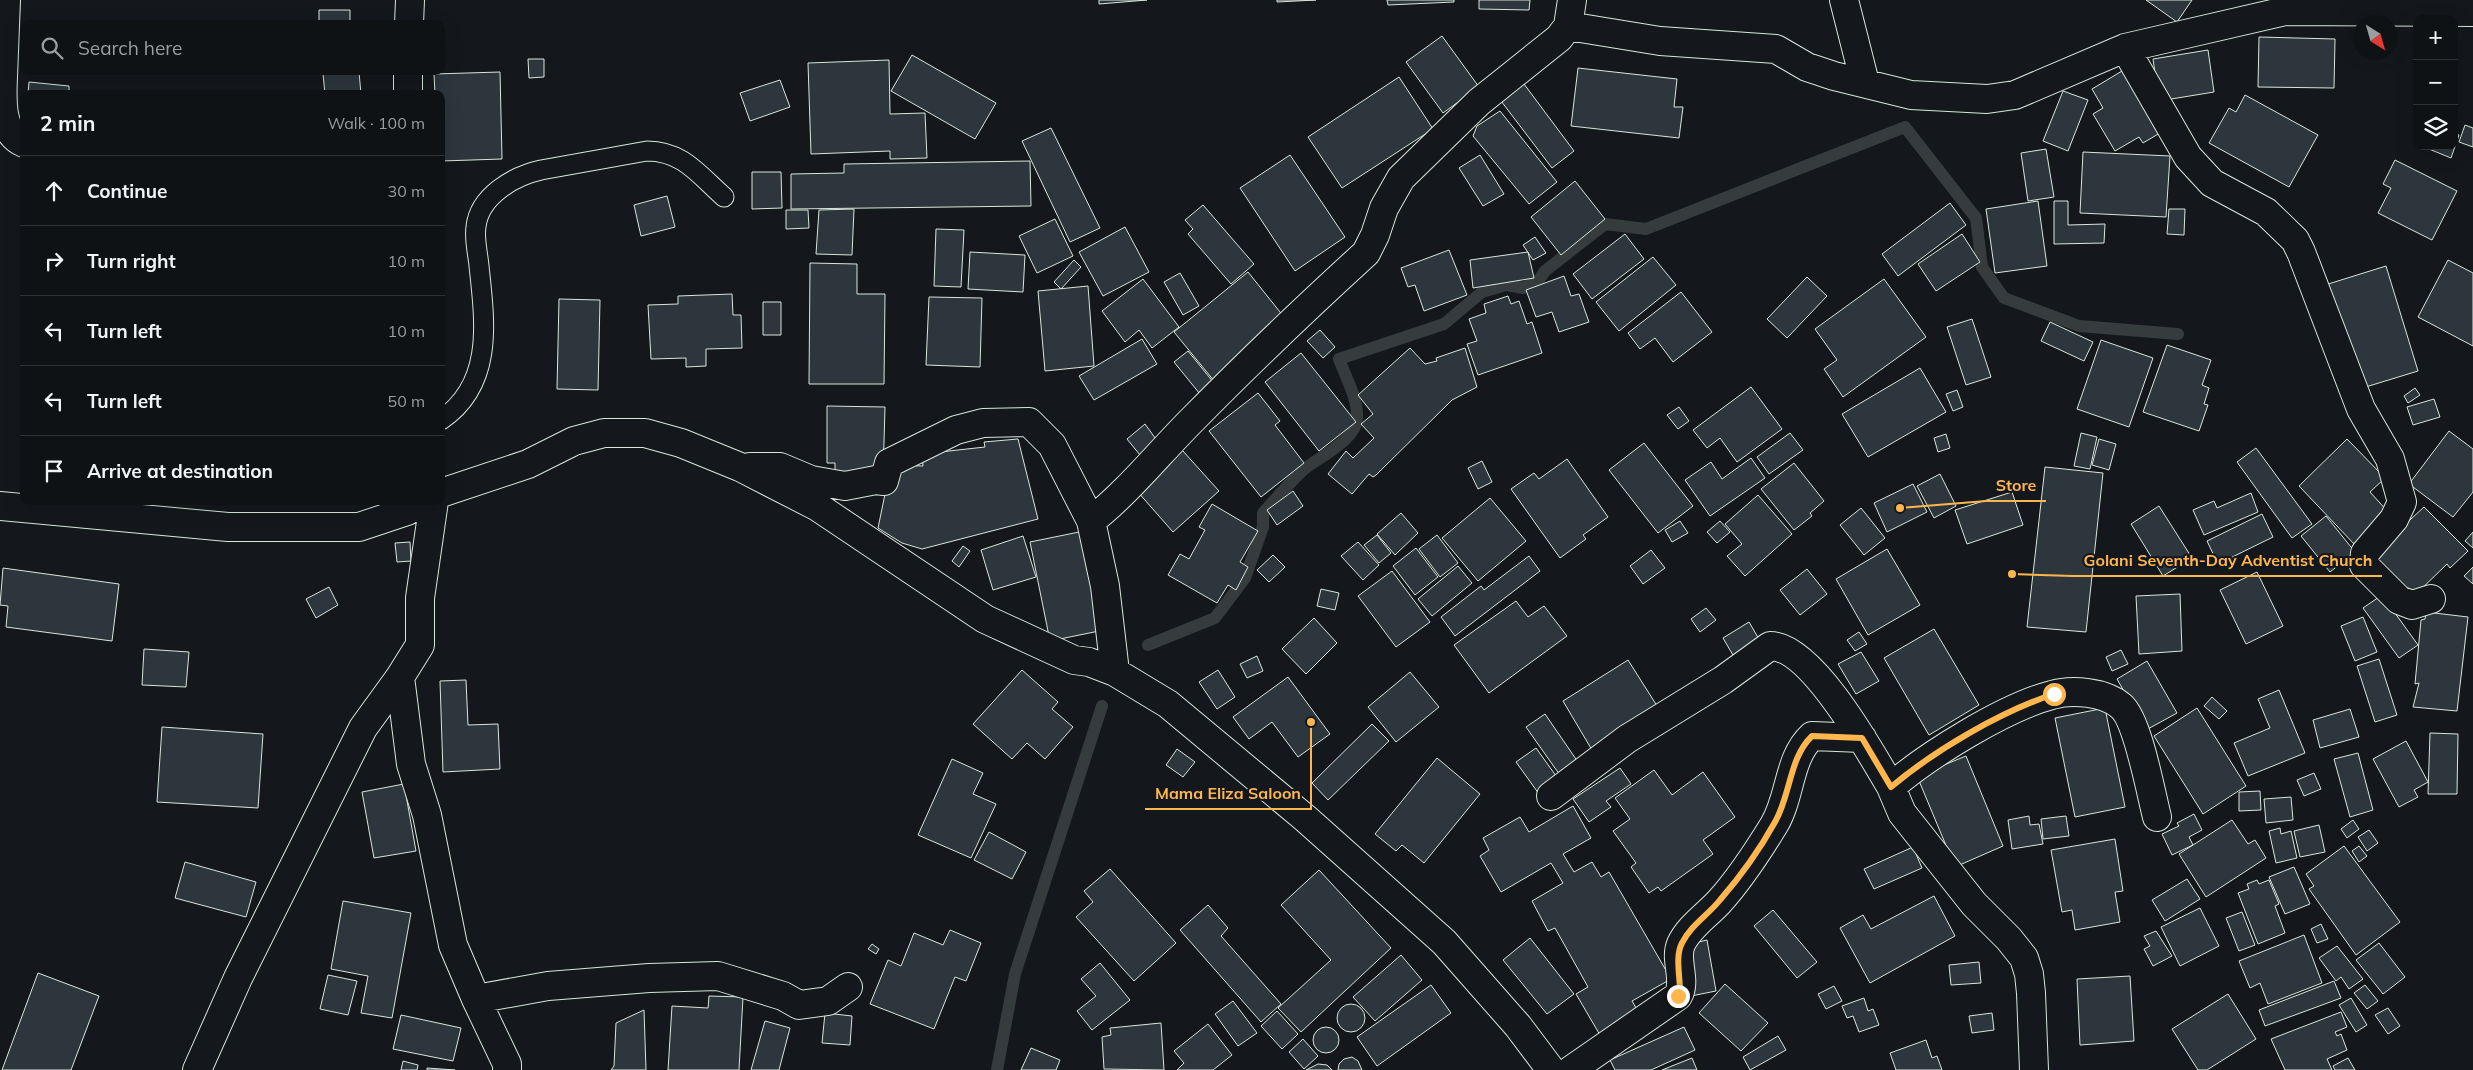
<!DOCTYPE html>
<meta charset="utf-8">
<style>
body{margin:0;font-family:Mulish,sans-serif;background:#181b1e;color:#f1f3f6}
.controls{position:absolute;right:15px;top:15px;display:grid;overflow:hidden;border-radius:10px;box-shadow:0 5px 20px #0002}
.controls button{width:45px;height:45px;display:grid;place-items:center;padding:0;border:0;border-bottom:1px solid #2f3234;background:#0f1215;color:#f1f3f6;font:25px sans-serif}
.compass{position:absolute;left:2353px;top:15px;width:45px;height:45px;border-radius:50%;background:#0f1215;box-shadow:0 5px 20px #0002;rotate:143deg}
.stop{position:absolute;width:15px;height:15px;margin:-11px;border:4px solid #ffb74d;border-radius:50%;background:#fff}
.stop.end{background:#ffb74d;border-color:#fff;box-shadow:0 1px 5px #0008}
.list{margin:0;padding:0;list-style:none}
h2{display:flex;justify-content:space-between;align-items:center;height:65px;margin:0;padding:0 20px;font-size:21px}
h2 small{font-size:16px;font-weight:400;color:#9b9ea0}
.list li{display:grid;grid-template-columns:32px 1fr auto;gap:15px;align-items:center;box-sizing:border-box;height:70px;padding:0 20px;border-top:1px solid #2f3234}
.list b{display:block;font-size:19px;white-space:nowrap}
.list em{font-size:16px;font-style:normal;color:#9b9ea0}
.icon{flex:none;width:28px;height:28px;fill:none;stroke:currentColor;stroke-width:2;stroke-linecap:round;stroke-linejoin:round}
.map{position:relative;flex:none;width:2473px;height:1070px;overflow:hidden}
.search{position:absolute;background:#0f1215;box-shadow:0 5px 20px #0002;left:20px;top:20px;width:425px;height:55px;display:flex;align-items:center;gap:12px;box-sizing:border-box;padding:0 18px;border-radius:10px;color:#9b9ea0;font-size:19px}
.panel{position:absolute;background:#0f1215;box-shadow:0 5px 20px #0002;left:20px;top:90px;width:425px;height:415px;border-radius:10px}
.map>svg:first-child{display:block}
</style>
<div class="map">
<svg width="2473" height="1070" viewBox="0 0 2473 1070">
<rect width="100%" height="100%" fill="#14181c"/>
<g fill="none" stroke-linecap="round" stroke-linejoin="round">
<path stroke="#363b3e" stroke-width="12" d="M1148 645 1215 618 1245 578 1263 527V513C1276 499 1289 483 1303 470 1317 458 1357 440 1357 418 1358 398 1346 378 1339 359L1444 324 1482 292 1506 285 1523 288 1538 281 1545 271 1605 224 1646 229 1905 127 1976 218 1982 267 2004 298 2079 326 2178 334
M997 1070 1015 974 1102 706"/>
</g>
<path fill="#2c363c" stroke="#d8e6dc" d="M1099 0H1147L1099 4Z
M1277 0H1316L1277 2Z
M1387 0H1454V2L1388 5Z
M1479 0H1530L1529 10 1479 9Z
M2146 0H2192L2177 22Z
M319 10H350V24H319Z
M1442 36 1479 87 1443 113 1406 62Z
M2259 37 2335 39 2334 88 2258 87Z
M2208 50 2214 92 2159 101 2153 59Z
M912 55 996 103 975 139 891 91Z
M528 59H544V77L529 78Z
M889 60 890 114 925 113 927 158 890 159V151L811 154 808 63Z
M1578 68 1677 79 1674 107H1683L1679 138 1571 126Z
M2127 68 2165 130 2143 143 2139 137 2115 151 2093 114 2103 108 2092 89Z
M359 72 361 94H325L323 74Z
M500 72 502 159 441 161V94H435L434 74Z
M1399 77 1433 129 1342 188 1308 137Z
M780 80 790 107 750 121 740 93Z
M1521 80 1574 151 1552 168 1498 97Z
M29 82 69 86V94H28Z
M2063 91 2088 100 2068 151 2043 141Z
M2245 95 2318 135 2289 187 2209 143 2229 108 2236 112Z
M1500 111 1557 182 1529 204 1473 136 1477 126Z
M2465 125 2473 128V147L2459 142Z
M1051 128 1100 228 1070 242 1022 141Z
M2454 133 2459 135 2451 158 2429 149 2430 146H2454Z
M2046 149 2054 197 2028 201 2021 153Z
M2083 152 2170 156 2166 217 2080 213Z
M1290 155 1345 237 1295 271 1240 188Z
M1480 155 1504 194 1483 206 1459 168Z
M2395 160 2457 191 2432 240 2378 213 2391 188 2383 184Z
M1030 161 1031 206 791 209V174L844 173V164Z
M752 172H781L782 208 752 209Z
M1575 181 1605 219 1561 255 1531 217Z
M667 196 675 227 641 236 634 205Z
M2038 201 2047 266 1995 273 1986 209Z
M2054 201H2068V225L2105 224 2104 243 2054 244Z
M1950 203 1966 225 1898 276 1882 254Z
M1203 205 1254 264 1231 284 1188 234 1193 229 1185 220Z
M854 209 852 255 816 254 819 210Z
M2169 209H2185L2184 235 2167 234Z
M786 210H808L809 228 786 229Z
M1055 219 1073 256 1037 273 1019 236Z
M1125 227 1149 272 1103 296 1079 252Z
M936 229 964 230 961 287 934 286Z
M1625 234 1644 259 1592 299 1573 274Z
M1962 234 1980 262 1936 291 1918 264Z
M1535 237 1546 253 1533 260 1523 245Z
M1449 250 1467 295 1424 311 1415 285 1408 287 1401 268Z
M970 252 1025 255 1023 292 968 289Z
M1528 252 1534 278 1473 288 1470 260Z
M1653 257 1676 285 1619 331 1596 302Z
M1074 260 1081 267 1061 289 1054 282Z
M2448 260 2473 273V346L2418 317Z
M810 263 857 264V294H885L884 384H809Z
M2386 266 2418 371 2359 389 2325 285Z
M1248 272 1288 322 1215 382 1174 332Z
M1180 273 1199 306 1183 315 1164 282Z
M1564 276 1571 296 1579 294 1589 322 1559 332 1552 312 1536 317 1526 290Z
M1807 277 1827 296 1787 338 1767 319Z
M1143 279 1179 327 1152 348 1139 330 1125 342 1102 311Z
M1884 279 1926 337 1843 397 1824 369 1837 360 1815 329Z
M1088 286 1094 366 1045 371 1038 291Z
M1681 292 1712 332 1673 362 1655 338 1640 349 1628 333Z
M732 294 733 315H741L742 348 706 349V366L686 367V358L651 359 648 305 678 304V296Z
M1508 296 1511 304 1519 301 1527 324 1532 322 1542 353 1478 375 1467 344 1477 341 1469 319 1486 313 1484 304Z
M929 297 982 298 980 367 926 365Z
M559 299 600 300 598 390 557 389Z
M763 302H781V335H763Z
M1972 319 1991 377 1966 385 1947 327Z
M2050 322 2093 342 2084 361 2041 341Z
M1320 330 1335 347 1323 358 1307 341Z
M1142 339 1157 364 1094 400 1079 376Z
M2101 340 2153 358 2129 427 2077 409Z
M2167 345 2211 360 2202 385 2209 388 2204 404 2208 405 2199 431 2143 412Z
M1410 348 1425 364 1437 361 1436 358 1465 348 1477 387 1452 400 1376 475 1373 477 1369 474 1352 494 1328 474 1346 451 1353 458 1374 438 1361 424 1373 414 1358 395Z
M1188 351 1214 383 1200 394 1174 362Z
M1301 353 1356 422 1319 451 1265 382Z
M1920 368 1946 412 1868 457 1842 414Z
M1751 387 1782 429 1737 462 1720 438 1707 448 1693 430Z
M2415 388 2420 395 2408 403 2404 396Z
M1957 390 1963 407 1953 411 1946 394Z
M1258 393 1280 421 1275 425 1304 463 1261 497 1209 431Z
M2434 399 2440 417 2413 425 2407 407Z
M827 406 885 407 883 477H835V463H827Z
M1679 407 1689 421 1678 429 1667 415Z
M1145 424 1158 442 1140 455 1127 439Z
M2449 431 2473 449V492L2453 517 2409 484Z
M1790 433 1803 450 1769 474 1757 457Z
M2081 433 2097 437 2090 469 2074 466Z
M1946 434 1950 448 1938 452 1934 438Z
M1018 439 1038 519 922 549 902 543 878 528 891 465 923 466 922 454 985 447 984 442Z
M2099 439 2116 444 2109 470 2092 465Z
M2347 439 2385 478 2370 492 2389 513 2355 545 2299 486Z
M1644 443 1693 506 1658 533 1609 470Z
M2256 448 2312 524 2292 538 2237 462Z
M1182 450 1219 491 1173 532 1137 491Z
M1751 458 1765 478 1710 516 1685 480 1711 462 1722 479Z
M1567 459 1608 517 1583 535 1586 539 1560 558 1511 489 1534 473 1539 479Z
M1482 461 1492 482 1478 489 1468 468Z
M1794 463 1824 501 1810 513 1812 516 1794 530 1761 489Z
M2045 467 2103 473 2086 632 2027 627Z
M1940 474 1956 506 1934 518 1917 486Z
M1913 484 1927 512 1887 532 1874 503Z
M1293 491 1303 506 1277 525 1267 510Z
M2012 492 2023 525 1967 544 1955 510Z
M2251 493 2258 512 2204 535 2193 510 2214 501 2217 508Z
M1758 495 1792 534 1745 576 1727 556 1742 544 1725 524Z
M1490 498 1526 541 1478 581 1442 538Z
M1212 504 1258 531 1240 562 1248 567 1236 590 1228 585 1217 603 1168 575 1180 554 1189 559 1205 530 1199 527Z
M2159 506 2192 558 2163 576 2131 524Z
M2424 507 2468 551 2450 568 2447 564 2413 597 2372 555Z
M1861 508 1885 538 1864 555 1840 525Z
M1401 513 1418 533 1395 555 1377 534Z
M2262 514 2273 537 2218 564 2207 541Z
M2326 516 2355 552 2330 572 2301 536Z
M1680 521 1688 533 1672 542 1665 530Z
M1720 521 1730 532 1717 543 1707 532Z
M1084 531 1104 630 1050 641 1030 542Z
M2473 532V548L2465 541Z
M1377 535 1391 553 1379 563 1364 545Z
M1437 535 1458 563 1440 577 1419 549Z
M1023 536 1036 577 993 590 981 550Z
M410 542 411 561 397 562 395 543Z
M1358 542 1379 565 1363 580 1341 556Z
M963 546 970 551 959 567 952 561Z
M1416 548 1438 577 1415 595 1393 566Z
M1887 549 1920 605 1868 635 1836 579Z
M1651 550 1665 568 1643 584 1630 566Z
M1273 555 1285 567 1269 582 1257 570Z
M1529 556 1540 571 1455 636 1441 617 1481 586 1484 590Z
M1458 566 1472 583 1432 616 1418 599Z
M2473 567V584L2464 576Z
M3 568 119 584 112 641 6 627 8 606 0 605Z
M1807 569 1827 594 1800 615 1780 590Z
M1392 571 1430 622 1396 647 1358 596Z
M2257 572 2283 626 2246 644 2220 590Z
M329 587 338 605 316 618 306 599Z
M1321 589 1339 593 1335 610 1317 606Z
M2180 594 2182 651 2139 654 2136 596Z
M2382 595 2418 645 2399 658 2363 608Z
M1516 601 1528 617 1544 606 1567 636 1489 693 1454 645Z
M1706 608 1716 620 1700 632 1691 619Z
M2426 612 2468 617 2457 711 2413 707 2419 683 2415 684 2421 620 2425 619Z
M2363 617 2377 652 2355 661 2341 626Z
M1314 618 1337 643 1306 674 1282 649Z
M1749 622 1763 646 1737 662 1723 638Z
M1934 629 1979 705 1929 735 1884 658Z
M1859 632 1867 644 1855 651 1847 640Z
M144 649 189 652 186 687 142 685Z
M2121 650 2128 664 2112 671 2106 657Z
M1861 652 1879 681 1856 694 1838 664Z
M1257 656 1263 671 1247 678 1240 664Z
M2379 659 2397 715 2375 722 2357 666Z
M1628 660 1659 709 1592 750 1563 701Z
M2147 661 2177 713 2146 730 2117 679Z
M1022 670 1058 702 1052 709 1073 727 1045 759 1027 743 1012 759 973 724Z
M1218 670 1235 697 1217 709 1199 682Z
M1410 672 1439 707 1396 742 1368 707Z
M1288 677 1330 734 1298 757 1272 722 1249 739 1233 717Z
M466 680 468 725 498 724 500 769 443 772 440 681Z
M2279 690 2305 753 2248 776 2234 743 2270 728 2258 699Z
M2212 697 2227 711 2219 719 2204 706Z
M2105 708 2125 807 2075 817 2055 718Z
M2197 708 2246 786 2203 814 2154 736Z
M2350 709 2359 737 2320 748 2313 720Z
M1545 714 1580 765 1562 778 1526 727Z
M1372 724 1389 741 1328 800 1312 783Z
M162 727 263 734 258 808 157 802Z
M2430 733 2458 734 2457 794H2428Z
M2406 741 2428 782 2414 790 2418 797 2399 807 2373 759Z
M1536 748 1559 780 1539 794 1516 762Z
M1177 749 1195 762 1183 777 1166 765Z
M2358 753 2373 810 2350 817 2334 759Z
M1966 756 2003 846 1955 867 1917 776Z
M1437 758 1480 794 1424 863 1402 845 1396 851 1375 834Z
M952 759 983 773 973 794 996 804 971 858 918 835Z
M1620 768 1631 784 1606 801 1611 807 1589 822 1573 799Z
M1654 770 1672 795 1703 772 1735 817 1703 840 1713 854 1661 891 1658 887 1649 893 1631 867 1636 863 1613 831 1630 819 1615 798Z
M2314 773 2321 789 2304 796 2297 780Z
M404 784 416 851 374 858 362 792Z
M2260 791 2261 810 2239 811V792Z
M2291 797 2293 820 2266 823 2264 799Z
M1573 806 1591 838 1563 854 1574 872 1592 862 1601 877 1609 872 1671 979 1632 1001 1639 1013 1600 1035 1576 994 1588 987 1555 928 1548 931 1532 901 1563 883 1551 863 1501 892 1480 856 1489 850 1483 838 1520 817 1529 832Z
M2194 814 2202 830 2189 837 2193 845 2172 855 2162 834 2179 826 2177 823Z
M2029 816 2030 825 2039 824 2043 844 2012 849 2008 820Z
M2066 816 2069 836 2043 839 2041 819Z
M2232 820 2248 844 2255 840 2266 858 2206 897 2179 854Z
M2353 820 2359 829 2347 838 2341 829Z
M2319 825 2325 852 2300 857 2294 831Z
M2280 828 2281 834 2291 831 2297 858 2276 863 2269 831Z
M2369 830 2378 843 2367 851 2358 837Z
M989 832 1026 852 1012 879 974 860Z
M2115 839 2123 891 2115 892 2120 922 2075 930 2072 910 2062 912 2051 850Z
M2344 846 2400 922 2356 955 2309 889 2314 886 2306 874Z
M2359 846 2367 856 2359 862 2352 851Z
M1913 847 1922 868 1874 889 1864 869Z
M185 862 256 882 246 917 175 898Z
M2294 867 2310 904 2285 914 2269 877Z
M1110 869 1176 943 1134 981 1076 917 1093 902 1084 891Z
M1319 870 1391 948 1301 1032 1278 1008 1331 960 1281 905Z
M2187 879 2200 899 2165 921 2152 900Z
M2257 880 2259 884 2269 880 2279 904 2275 906 2285 933 2258 944 2238 893 2249 889 2247 884Z
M1934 896 1955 936 1870 983 1840 928 1863 915 1871 929Z
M343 901 411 913 392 1018 361 1013 368 976 331 969Z
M1208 905 1228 928 1221 936 1281 1004 1261 1022 1180 930Z
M2200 908 2219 946 2180 966 2161 927Z
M1773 910 1817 962 1797 978 1754 926Z
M2242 912 2255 945 2239 951 2226 918Z
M2321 924 2328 939 2317 943 2311 929Z
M950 930 981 943 966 981 955 977 934 1029 870 1004 888 960 901 966 914 933 943 945Z
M2156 931 2172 956 2153 966 2144 949 2150 946 2144 936Z
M2304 935 2322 983 2268 1004 2260 983 2250 988 2239 961Z
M1530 938 1574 994 1547 1014 1503 960Z
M1707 940 1716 991 1691 996 1682 946Z
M2379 943 2405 977 2383 994 2356 960Z
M872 944 879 949 876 954 868 949Z
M2337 946 2363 979 2349 989 2341 977 2336 981 2319 958Z
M1401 955 1422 980 1375 1021 1353 997Z
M1979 962 1981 983 1951 985 1949 965Z
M1100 963 1130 1000 1092 1030 1077 1011 1096 996 1081 979Z
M38 973 99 996 71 1070H2Z
M328 975 357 981 348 1015 320 1009Z
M2130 976 2134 1041 2080 1045 2077 979Z
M2334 981 2341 998 2265 1026 2259 1010Z
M1725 984 1768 1023 1741 1051 1699 1013Z
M1431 985 1451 1013 1377 1066 1357 1037Z
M2365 985 2378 1001 2367 1009 2354 993Z
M1834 986 1842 1001 1826 1009 1818 994Z
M2228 994 2256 1039 2207 1070H2198L2172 1029Z
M709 996 743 997 739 1070H668L672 1006 708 1008Z
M1864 998 1868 1011 1873 1009 1879 1025 1859 1032 1853 1016 1847 1018 1842 1006Z
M2351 998 2367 1025 2356 1032 2339 1005Z
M1233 1001 1257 1033 1238 1046 1215 1014Z
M1337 1018a14 14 0 1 1 28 0a14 14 0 1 1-28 0Z
M2388 1008 2400 1026 2388 1034 2375 1015Z
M644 1010 646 1070H611L614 1066 616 1023Z
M1277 1011 1298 1034 1282 1049 1261 1026Z
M2341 1012 2347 1027 2335 1032 2337 1036 2341 1034 2347 1050 2327 1059 2332 1070H2285L2271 1039Z
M825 1013 852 1016 850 1045 822 1043Z
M1992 1013 1994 1030 1972 1033 1969 1016Z
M401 1015 461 1028 453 1061 393 1049Z
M765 1021 790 1028 779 1070H751Z
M1161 1023 1164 1070 1104 1069 1102 1037 1111 1035 1110 1028Z
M1208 1024 1232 1055 1213 1070H1177L1184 1063 1174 1051Z
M1684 1027 1695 1050 1651 1070H1615L1610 1060Z
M1313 1040a13 13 0 1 1 26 0a13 13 0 1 1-26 0Z
M1778 1036 1786 1050 1750 1070 1743 1057Z
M1303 1039 1318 1056 1304 1069 1289 1052Z
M1926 1040 1932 1058 1937 1056 1942 1070H1896L1890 1053Z
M1031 1048 1060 1060 1056 1070H1021Z
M1352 1057 1358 1061 1362 1070H1338L1339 1064 1344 1059Z
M1692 1058 1697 1070H1662Z
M2348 1058 2355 1070H2335L2333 1066Z
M403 1061 418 1065 417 1070H401Z
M1318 1064 1327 1065 1332 1070H1306Z
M427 1068 455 1070H427Z"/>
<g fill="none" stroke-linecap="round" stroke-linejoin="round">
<g stroke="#d8e6dc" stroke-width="21">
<path id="lane" d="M441 420C494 384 485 322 479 266 478 254 474 239 476 227 479 196 514 176 541 170L647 151C683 151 699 175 724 197"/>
</g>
<g stroke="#d8e6dc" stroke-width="30">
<path id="street" d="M1844 0 1865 83
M409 24 410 0
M1568 26 1660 41 1776 49 1807 67 1834 76 1911 95 1987 99 2015 95 2125 48 2285 11 2473 12
M2125 48 2188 157 2212 183 2266 212 2295 240 2301 252 2361 409 2390 459 2402 502 2394 519 2365 553 2364 565 2399 600 2412 605 2431 599
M0 77H3C2 100 0 133 24 143
M3 77 6 0
M408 94V71
M750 467H780L811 480 845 486 876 480 884 481 889 463 956 430 983 423 1029 422 1052 445 1091 521 1105 586 1115 672
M441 493 528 464 574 441 604 433H645L681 443 740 467 818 507 985 619 1074 660 1089 662 1115 672 1168 704 1305 818 1444 942 1518 1026 1551 1070
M434 501 420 598V645L400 677 411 764 427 815 453 945 476 999 507 1064V1070
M0 506 228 527H359L407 511 424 501
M1091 521C1128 492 1159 453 1193 419 1249 362 1307 307 1366 253L1375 235 1384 208 1401 178 1479 102 1559 38 1568 26 1572 0
M1891 787 1902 813 1974 904 2009 939 2024 958 2029 974 2031 993 2034 1070
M1551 796 1627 739 1723 680 1770 646C1812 646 1871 753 1891 787 1928 755 2005 707 2052 695 2072 689 2105 692 2121 706 2138 720 2151 794 2157 817
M476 999 548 986 649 978 718 976 783 996 799 1005 828 1001 848 987
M197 1070 238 978 363 728 400 677
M1571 1070 1678 996C1687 980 1674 960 1681 944 1689 927 1706 916 1719 902 1740 879 1758 851 1774 825 1791 797 1788 758 1812 736L1862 738"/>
</g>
<use href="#lane" stroke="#14181c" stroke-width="19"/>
<use href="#street" stroke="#14181c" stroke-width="28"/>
</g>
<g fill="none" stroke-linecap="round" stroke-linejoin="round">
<path stroke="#ffb74d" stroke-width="6" d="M1678 996 1680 991C1680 976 1675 956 1682 943 1691 925 1708 915 1720 900 1740 877 1760 849 1775 822 1791 794 1789 758 1812 736L1862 738 1891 787C1935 750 2000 712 2054 694"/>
</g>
<path fill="none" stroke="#ffb74d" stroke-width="2" d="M1900 508L1986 501H2046M2012 574L2073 576H2382M1311 722L1311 809H1145"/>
<g fill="#ffb74d" stroke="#14181c" stroke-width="2">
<circle cx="1900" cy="508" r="5"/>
<circle cx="2012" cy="574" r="5"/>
<circle cx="1311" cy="722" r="5"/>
</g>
<g font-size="16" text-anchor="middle" font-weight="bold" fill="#ffb74d" stroke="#14181c" stroke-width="4" stroke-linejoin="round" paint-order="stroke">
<text x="2016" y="491">Store</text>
<text x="2228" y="566">Golani Seventh-Day Adventist Church</text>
<text x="1228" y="799">Mama Eliza Saloon</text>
</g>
</svg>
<div class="controls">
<button>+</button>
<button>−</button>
<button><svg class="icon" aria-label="layers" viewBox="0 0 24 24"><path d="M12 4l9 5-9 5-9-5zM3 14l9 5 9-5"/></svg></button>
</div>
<svg class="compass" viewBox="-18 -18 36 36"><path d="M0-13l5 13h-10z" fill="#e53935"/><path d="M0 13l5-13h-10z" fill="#9b9ea0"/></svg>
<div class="stop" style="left:2054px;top:694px"></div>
<div class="stop end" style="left:1678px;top:996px"></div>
<div class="search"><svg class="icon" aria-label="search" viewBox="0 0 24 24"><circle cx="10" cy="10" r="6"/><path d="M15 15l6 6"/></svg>Search here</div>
<section class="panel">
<h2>2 min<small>Walk · 100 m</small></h2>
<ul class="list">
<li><svg class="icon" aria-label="ahead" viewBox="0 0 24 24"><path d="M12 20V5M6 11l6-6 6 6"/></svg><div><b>Continue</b></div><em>30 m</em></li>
<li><svg class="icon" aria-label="right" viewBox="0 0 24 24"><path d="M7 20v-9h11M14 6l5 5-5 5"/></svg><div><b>Turn right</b></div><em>10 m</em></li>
<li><svg class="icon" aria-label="left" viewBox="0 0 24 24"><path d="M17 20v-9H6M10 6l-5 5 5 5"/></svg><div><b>Turn left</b></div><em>10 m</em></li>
<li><svg class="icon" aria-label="left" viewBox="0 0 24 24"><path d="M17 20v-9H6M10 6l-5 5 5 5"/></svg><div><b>Turn left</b></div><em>50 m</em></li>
<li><svg class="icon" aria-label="arrive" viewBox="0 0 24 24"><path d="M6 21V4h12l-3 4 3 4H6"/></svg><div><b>Arrive at destination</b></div></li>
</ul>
</section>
</div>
